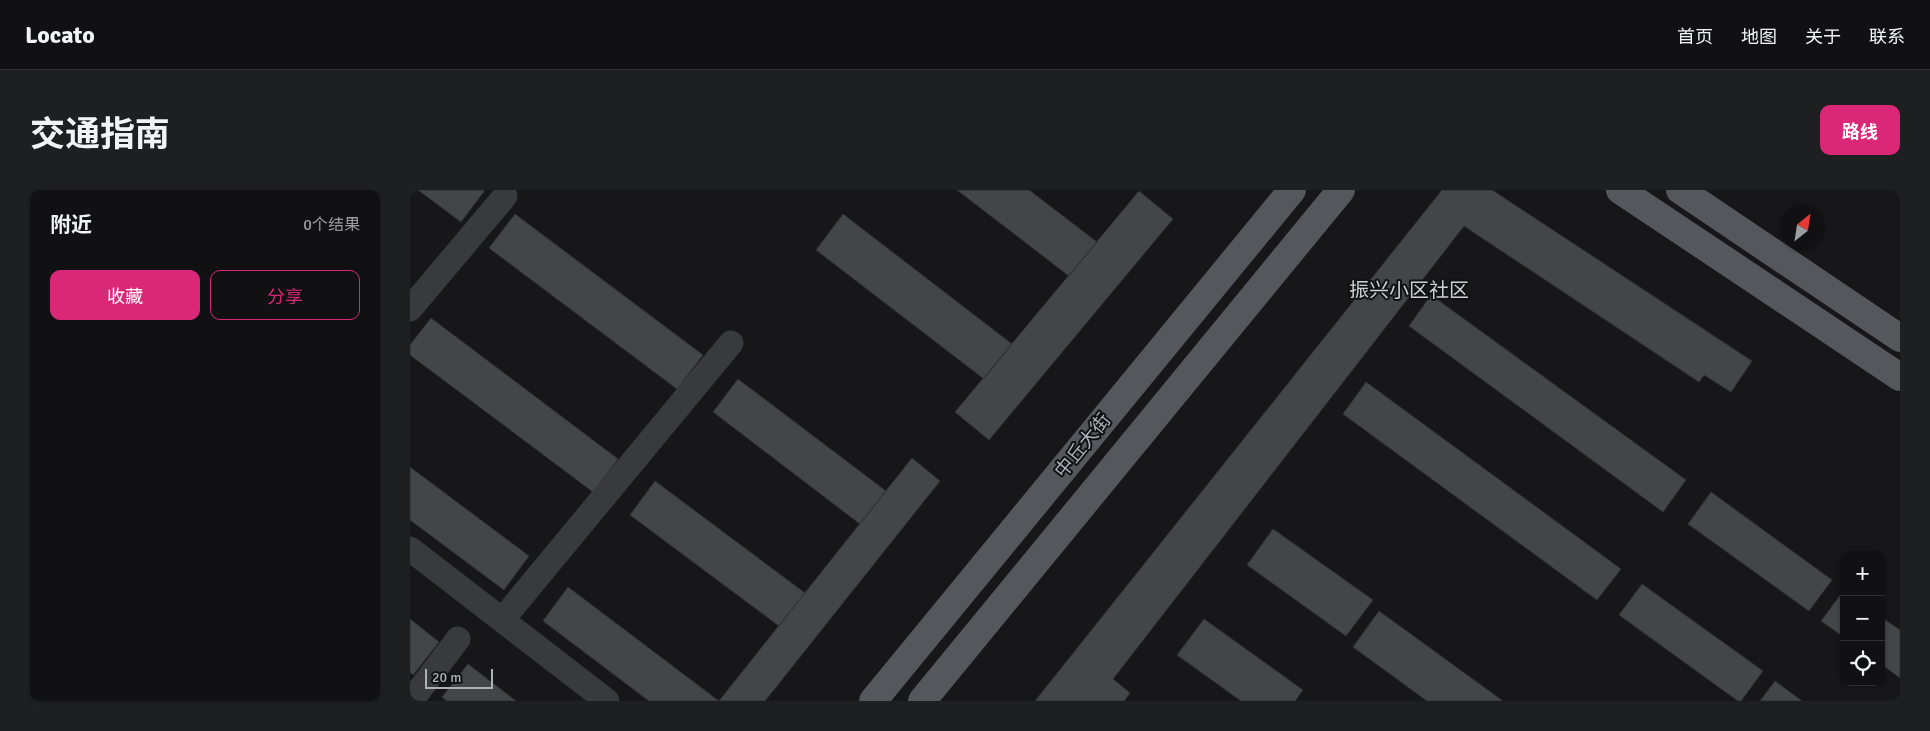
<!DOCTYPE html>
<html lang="zh">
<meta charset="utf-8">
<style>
body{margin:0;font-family:Signika,"Noto Sans SC",sans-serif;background:#1e1f21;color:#f1f3f6}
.controls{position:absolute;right:15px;bottom:15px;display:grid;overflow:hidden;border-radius:10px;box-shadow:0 1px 4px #0004}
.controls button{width:45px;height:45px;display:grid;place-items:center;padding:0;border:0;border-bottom:1px solid #303133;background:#111113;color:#f1f3f6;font:25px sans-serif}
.compass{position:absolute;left:1370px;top:15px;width:45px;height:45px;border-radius:50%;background:#111113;box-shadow:0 1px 4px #0004;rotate:30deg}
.scale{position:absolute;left:15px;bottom:12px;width:68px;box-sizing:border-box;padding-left:5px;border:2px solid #a9b1b9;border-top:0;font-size:14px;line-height:18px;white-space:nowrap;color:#a9b1b9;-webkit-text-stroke:4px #121214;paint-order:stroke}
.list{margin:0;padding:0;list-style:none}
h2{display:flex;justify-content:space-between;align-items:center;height:65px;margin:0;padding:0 20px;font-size:21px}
h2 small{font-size:16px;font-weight:400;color:#9c9da0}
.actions{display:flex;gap:10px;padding:15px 20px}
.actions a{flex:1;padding:11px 0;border:1px solid #db2777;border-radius:10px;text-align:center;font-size:18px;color:#db2777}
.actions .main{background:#db2777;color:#fff}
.icon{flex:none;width:28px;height:28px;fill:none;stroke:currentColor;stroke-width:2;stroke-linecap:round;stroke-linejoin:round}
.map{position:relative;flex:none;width:1490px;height:511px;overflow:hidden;border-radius:10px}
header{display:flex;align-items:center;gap:30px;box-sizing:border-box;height:70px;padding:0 25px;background:#111113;border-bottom:1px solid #303133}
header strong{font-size:24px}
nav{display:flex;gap:28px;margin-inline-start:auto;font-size:18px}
.intro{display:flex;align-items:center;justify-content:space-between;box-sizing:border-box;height:120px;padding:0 30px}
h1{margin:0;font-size:35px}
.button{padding:12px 22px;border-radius:10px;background:#db2777;color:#fff;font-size:18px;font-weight:700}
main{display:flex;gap:30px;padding:0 30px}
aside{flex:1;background:#111113;border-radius:10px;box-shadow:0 1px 4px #0004}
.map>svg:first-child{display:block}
</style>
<header>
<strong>Locato</strong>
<nav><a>首页</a><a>地图</a><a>关于</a><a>联系</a></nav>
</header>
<div class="intro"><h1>交通指南</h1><a class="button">路线</a></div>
<main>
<aside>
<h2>附近<small>0个结果</small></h2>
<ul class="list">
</ul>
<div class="actions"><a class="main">收藏</a><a>分享</a></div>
</aside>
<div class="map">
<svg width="1490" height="511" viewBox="0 0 1490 511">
<rect width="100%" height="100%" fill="#171719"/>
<path fill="#434649" stroke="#313235" d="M8 0H75L51 32Z
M547 0H619L687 52 659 86Z
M1032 0H1082L1342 171 1321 202 1294 185 1289 192 1054 36 703 489 720 503 714 511H625Z
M729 1 763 29 579 250 545 222Z
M105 24 293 165 267 199 79 58Z
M433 24 602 154 574 189 406 60Z
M1021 105 1276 290 1253 322 999 136Z
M21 128 208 269 183 302 0 165V155Z
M328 189 476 301 450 334 303 222Z
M956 192 1211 379 1187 410 933 224Z
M502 268 530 291 355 511H309Z
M0 277 119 366 94 400 0 330Z
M245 291 395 403 369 436 220 325Z
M1301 302 1422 390 1399 421 1278 334Z
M863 339 963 410 936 446 837 375Z
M1232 394 1353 481 1331 511H1328L1209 425Z
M158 397 309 511H239L133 431Z
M1434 400V447L1411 431Z
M969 421 1093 511H1017L943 457Z
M1471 427 1490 440V488L1471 474Z
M0 429 29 452 3 485 0 482Z
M794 429 893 500 885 511H831L767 465Z
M58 474 106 511H37L32 507Z
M1365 491 1392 511H1350Z"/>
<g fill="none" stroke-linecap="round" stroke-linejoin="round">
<path stroke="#383a3e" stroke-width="25" d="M0 119 95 6
M0 359 197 511
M92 430 321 153
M1 511 48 449"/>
<path stroke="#54585d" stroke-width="28" d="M1210 0 1490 187
M1270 0 1490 148
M463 511 882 0
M512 511 931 0"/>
</g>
<g text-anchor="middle" stroke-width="4" stroke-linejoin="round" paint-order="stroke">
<g font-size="19" fill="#a9b1b9" stroke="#121214">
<text transform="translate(672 255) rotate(-51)" y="7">中丘大街</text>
</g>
<g font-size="20" fill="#cacfd5" stroke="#121214">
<text x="999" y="107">振兴小区社区</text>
</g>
</g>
</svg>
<div class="controls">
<button>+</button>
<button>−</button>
<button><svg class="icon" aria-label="locate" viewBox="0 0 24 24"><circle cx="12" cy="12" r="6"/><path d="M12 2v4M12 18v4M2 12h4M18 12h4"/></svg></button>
</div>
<svg class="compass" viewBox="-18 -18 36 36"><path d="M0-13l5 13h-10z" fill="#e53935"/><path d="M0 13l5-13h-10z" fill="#9c9da0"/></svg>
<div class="scale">20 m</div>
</div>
</main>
